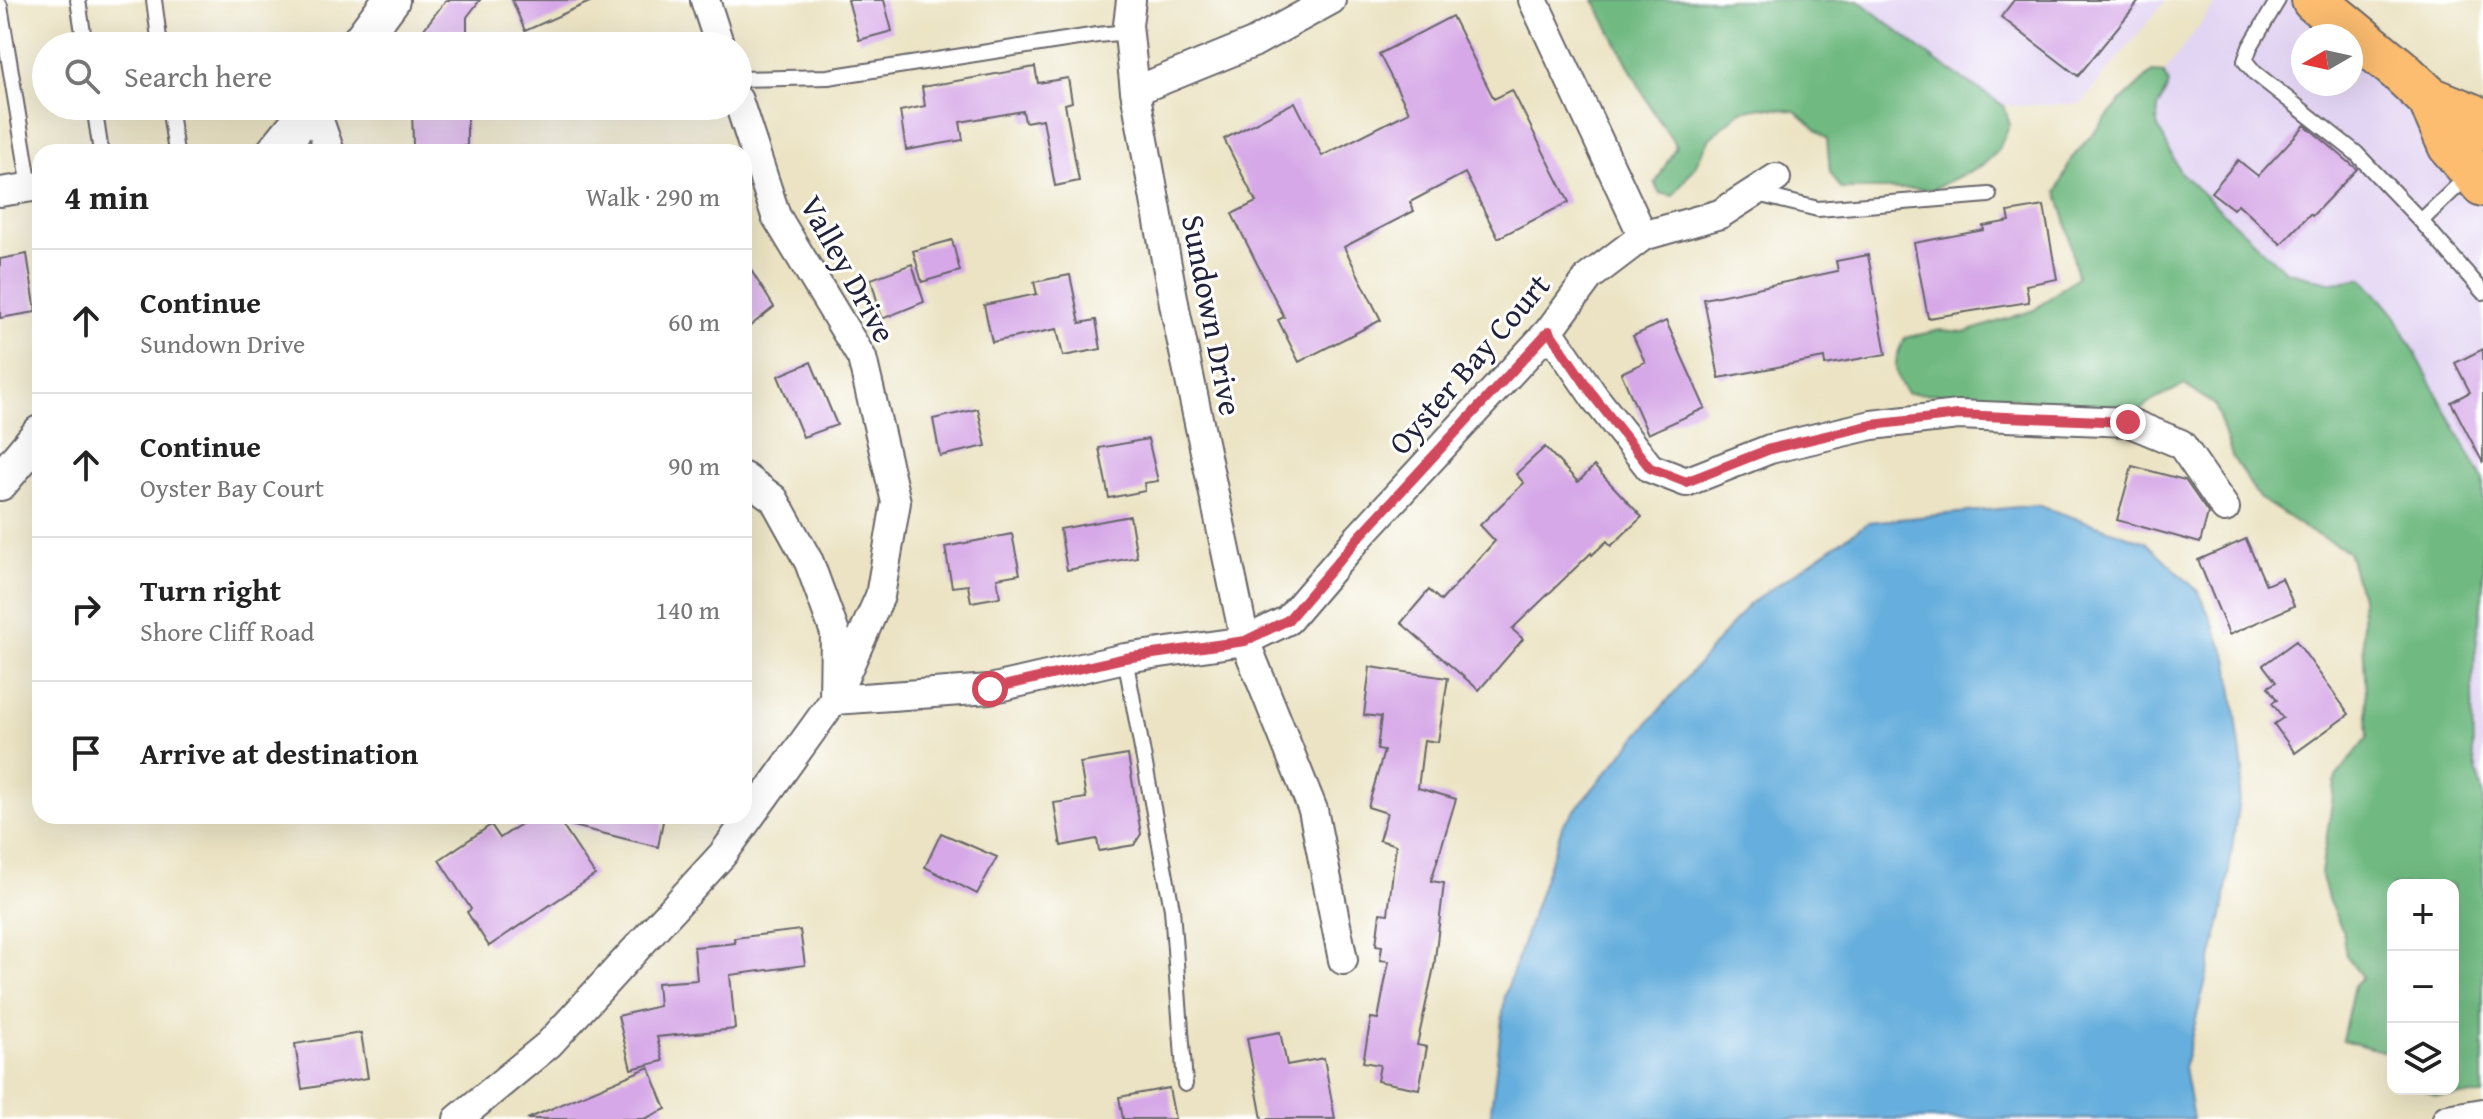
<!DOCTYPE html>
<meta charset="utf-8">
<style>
body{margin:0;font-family:"Gentium Book Plus",serif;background:#f2f2f2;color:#222}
.controls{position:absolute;right:24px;bottom:24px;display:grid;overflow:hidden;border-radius:16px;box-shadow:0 8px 32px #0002}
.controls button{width:72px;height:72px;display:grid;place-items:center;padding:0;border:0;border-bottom:2px solid #e0e0e0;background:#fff;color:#222;font:40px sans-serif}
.compass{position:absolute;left:2291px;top:24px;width:72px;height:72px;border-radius:50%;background:#fff;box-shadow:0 8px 32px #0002;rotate:261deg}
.stop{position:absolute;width:24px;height:24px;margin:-18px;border:6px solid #d1495b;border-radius:50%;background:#fff}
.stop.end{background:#d1495b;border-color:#fff;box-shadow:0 2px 8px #0008}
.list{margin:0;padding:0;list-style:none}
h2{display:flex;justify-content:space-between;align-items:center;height:104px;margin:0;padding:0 32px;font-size:34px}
h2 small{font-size:26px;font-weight:400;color:#767676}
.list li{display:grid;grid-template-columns:52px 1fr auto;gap:24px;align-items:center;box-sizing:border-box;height:144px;padding:0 32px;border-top:2px solid #e0e0e0}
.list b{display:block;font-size:30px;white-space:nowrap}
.list p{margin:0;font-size:26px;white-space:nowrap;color:#767676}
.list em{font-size:26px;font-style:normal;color:#767676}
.icon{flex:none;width:44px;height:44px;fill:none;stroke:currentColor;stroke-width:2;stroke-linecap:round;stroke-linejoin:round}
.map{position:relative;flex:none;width:2483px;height:1119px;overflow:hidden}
.search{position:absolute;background:#fff;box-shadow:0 8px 32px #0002;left:32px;top:32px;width:720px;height:88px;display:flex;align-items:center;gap:20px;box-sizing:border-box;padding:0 28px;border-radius:44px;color:#767676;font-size:30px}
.panel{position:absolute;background:#fff;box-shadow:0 8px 32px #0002;left:32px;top:144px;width:720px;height:680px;border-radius:24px}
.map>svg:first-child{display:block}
</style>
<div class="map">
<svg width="2483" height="1119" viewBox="0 0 2483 1119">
<rect width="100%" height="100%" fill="#fff"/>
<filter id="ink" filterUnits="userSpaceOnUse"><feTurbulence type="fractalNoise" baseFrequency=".0125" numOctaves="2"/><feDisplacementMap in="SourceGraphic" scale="16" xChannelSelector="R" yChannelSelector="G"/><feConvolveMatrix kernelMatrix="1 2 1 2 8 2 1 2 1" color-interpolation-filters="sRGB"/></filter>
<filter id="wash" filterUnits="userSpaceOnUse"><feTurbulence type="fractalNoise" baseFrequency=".006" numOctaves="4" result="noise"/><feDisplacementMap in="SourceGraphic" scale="32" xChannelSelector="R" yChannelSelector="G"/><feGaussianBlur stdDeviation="1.8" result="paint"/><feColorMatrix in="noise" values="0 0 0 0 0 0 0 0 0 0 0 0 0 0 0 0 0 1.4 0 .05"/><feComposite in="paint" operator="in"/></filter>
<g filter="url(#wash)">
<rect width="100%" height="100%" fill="#ebe3c3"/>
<path fill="#e2d4f3" d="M1858 0H2166L2081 104 2004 106 1936 61Z
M2218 0H2303L2347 36H2303V84H2351V39L2483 167V480L2395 315 2363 278 2333 283 2285 271 2127 123Z
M2483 588V797L2473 755 2472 682Z"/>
<path fill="#6fb981" stroke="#486e5e" stroke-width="2" d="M1594 0H1858L1936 61 2004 106 2010 124 1998 151 1983 165 1933 189H1841L1830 172 1827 139 1795 111 1762 107 1741 111 1710 138 1695 166 1673 196 1659 193 1655 184 1676 146 1651 108Z
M2152 72 2164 73 2169 84 2158 108 2157 125 2180 172 2285 271 2333 283 2363 278 2395 315 2483 480V588L2472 682 2473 755 2483 797V1095L2437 1096 2422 1089H2453V885H2393V1054L2342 1040 2354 985 2362 977 2346 956 2342 929 2329 902 2321 873 2336 777 2368 737 2361 597 2348 551 2311 532 2259 498 2232 456 2215 405 2184 385 2148 403 2138 413 1999 396 1907 393C1892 375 1893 358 1905 338L1940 330 1966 332 2034 310 2077 277 2066 220 2057 192 2071 159 2121 101Z"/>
<path fill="#65aedd" stroke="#44688c" stroke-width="2" d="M2037 505 2146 542 2199 592 2229 661 2243 771 2223 912 2184 1067 2193 1119H1490L1505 995 1563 824 1748 605 1869 522Z"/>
<g id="blocks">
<path fill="#d6a8e7" d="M446 0H480L467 17V46H411Z
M512 0H594L525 31Z
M848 0H884L892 31 859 40Z
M2014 0H2140L2078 76 2001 17Z
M1452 16 1494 99 1512 90 1569 202 1498 238 1465 173 1410 202 1414 211 1344 247 1381 320 1299 362 1278 320 1284 317 1232 214 1256 202 1224 139 1295 102 1322 156 1409 112 1379 54Z
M1035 67 1038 83 1068 78 1072 102 1065 104 1079 181 1055 186 1043 119 1025 122 1023 111 960 122 963 140 906 150 900 111 925 106 922 87Z
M412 106H467V146H413Z
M2305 125 2357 169 2312 216 2310 214 2281 244 2238 204 2233 209 2211 192 2238 160 2258 176Z
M2044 206 2057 279 2026 285 2029 302 1928 318 1914 243 1984 230 1983 226 2010 221 2008 212Z
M952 240 960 271 922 282 913 251Z
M27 254 36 312 0 318V259Z
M1868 255 1886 354 1825 365 1824 358 1719 378 1704 299 1838 271 1836 261Z
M744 259 774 307 744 331Z
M912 264 924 302 882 319 871 279Z
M1070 275 1080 323 1096 320 1101 349 1063 356 1057 329 992 342 984 305 1037 294 1034 282Z
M1666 321 1705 408 1648 434 1621 373 1645 362 1633 336Z
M2483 349V463L2451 402 2470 392 2455 363Z
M811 362 837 425 803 437 778 376Z
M978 409 986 446 940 456 933 419Z
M1148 439 1158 481 1144 483 1145 491 1109 498 1099 448Z
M1545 447 1578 482 1594 466 1642 517 1611 546 1607 541 1592 555 1591 553 1512 629 1523 639 1479 690 1401 623 1429 590 1441 601 1495 541 1480 525 1524 483 1516 474Z
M2132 466 2185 480 2208 513 2200 543 2117 520Z
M1130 516 1137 557 1067 570 1060 529Z
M1012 534 1020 574 997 578 1000 597 971 602 968 585 952 587 945 547Z
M2246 539 2266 585 2282 578 2294 606 2229 635 2198 560Z
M2296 641 2349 714 2295 753 2274 724 2283 718 2272 703 2277 700 2268 687 2276 682 2263 665Z
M1370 667 1448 678 1438 742 1424 740 1418 788 1456 799 1431 881 1444 883 1434 967 1417 1045 1427 1047 1419 1089 1377 1081 1380 1065 1363 1062 1371 1018 1378 1019 1389 961 1380 960 1382 946 1376 945 1380 913 1388 914 1396 845 1379 840 1387 813 1368 807 1384 751 1377 750 1381 717 1364 715Z
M1128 755 1141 834 1134 845 1099 851 1097 839 1061 846 1054 803 1086 798 1080 763Z
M533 816H556L595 875 489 946 467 912 471 909 439 860 491 825 500 838Z
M570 816H664L658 847 569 825Z
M941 833 997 857 977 894 925 867Z
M800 930 805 965 730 975 735 1029 657 1037 663 1061 631 1069 618 1016 659 1006 657 983 697 980 694 947 735 943 734 938Z
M1280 1032 1287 1065 1324 1058 1335 1119H1262L1247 1038Z
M361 1033 368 1078 302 1089 295 1044Z
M649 1067 666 1109 644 1119H527Z
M1169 1088 1175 1119H1123L1119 1097Z"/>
</g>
</g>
<g filter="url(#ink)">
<use href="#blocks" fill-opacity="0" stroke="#68666b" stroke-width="2"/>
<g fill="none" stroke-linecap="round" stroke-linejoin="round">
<g stroke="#68666b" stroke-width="18">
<path id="service" d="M78 0 85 46
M154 0 160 46
M2278 0 2250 47 2245 61 2255 73 2356 153 2421 221 2483 292
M0 6 30 187
M738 79 828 77 1097 35 1128 32
M94 106 101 152
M169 106 176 152
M1753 193 1818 209 1989 195
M2421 221 2470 174
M1125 658 1172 909 1185 1084"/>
</g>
<g stroke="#68666b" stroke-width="32">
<path id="minor" d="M705 0 720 46
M1131 0 1128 25 1135 91 1176 314 1245 641 1313 810 1343 960
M1533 0 1643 236
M1135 91 1253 43 1331 0
M738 100 776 216 862 358 896 502 880 596 834 700 990 689 1125 658 1245 641 1288 620 1359 537 1549 331 1589 277 1643 236 1720 214 1776 178
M314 106 330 152
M0 192 40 186
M1549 331 1595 398 1650 468 1686 482 1770 449 1872 425 1958 415 2128 422 2181 444 2225 508
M458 1119 549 1044 723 854 834 700 835 633 809 562 774 499 744 477
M2447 1119 2483 1113"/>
</g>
<g stroke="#68666b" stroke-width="40">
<path id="tertiary" d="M357 46 391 0
M275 152 312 106
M0 482 40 434"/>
</g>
<g stroke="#68666b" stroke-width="48">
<path id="primary" d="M2314 0 2398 69 2430 99 2472 116 2483 127
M2430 99 2450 145 2483 184"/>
</g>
<use href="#service" stroke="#fff" stroke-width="14"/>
<use href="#minor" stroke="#fff" stroke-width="28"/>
<use href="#tertiary" stroke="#fff" stroke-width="36"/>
<use href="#primary" stroke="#fcbd6f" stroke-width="44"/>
</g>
</g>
<g fill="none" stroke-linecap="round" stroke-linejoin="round" filter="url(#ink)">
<path stroke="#d1495b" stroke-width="10" d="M990 689 1125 658 1245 641 1288 620 1359 537 1549 331 1595 398 1650 468 1686 482 1770 449 1872 425 1958 415 2128 422"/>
</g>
<g text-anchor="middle" stroke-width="6" stroke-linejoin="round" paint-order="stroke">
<g font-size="32" fill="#22223b" stroke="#fff">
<text transform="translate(848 269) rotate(61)" y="11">Valley Drive</text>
<text transform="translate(1212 315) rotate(79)" y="11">Sundown Drive</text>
<text transform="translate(1469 364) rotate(-49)" y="11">Oyster Bay Court</text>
</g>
</g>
</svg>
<div class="controls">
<button>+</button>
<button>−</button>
<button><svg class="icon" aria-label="layers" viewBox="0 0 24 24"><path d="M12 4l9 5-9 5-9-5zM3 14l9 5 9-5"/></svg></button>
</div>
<svg class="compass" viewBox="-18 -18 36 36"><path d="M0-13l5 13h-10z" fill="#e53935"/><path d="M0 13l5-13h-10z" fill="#767676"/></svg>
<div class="stop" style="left:990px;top:689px"></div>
<div class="stop end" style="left:2128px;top:422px"></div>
<div class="search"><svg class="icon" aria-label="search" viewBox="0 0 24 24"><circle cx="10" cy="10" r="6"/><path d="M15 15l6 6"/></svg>Search here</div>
<section class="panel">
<h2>4 min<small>Walk · 290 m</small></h2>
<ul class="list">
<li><svg class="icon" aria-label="ahead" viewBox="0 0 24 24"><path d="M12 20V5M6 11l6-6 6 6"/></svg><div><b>Continue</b><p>Sundown Drive</p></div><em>60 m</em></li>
<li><svg class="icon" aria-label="ahead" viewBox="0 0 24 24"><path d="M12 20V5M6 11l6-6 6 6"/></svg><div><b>Continue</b><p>Oyster Bay Court</p></div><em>90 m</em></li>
<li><svg class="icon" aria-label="right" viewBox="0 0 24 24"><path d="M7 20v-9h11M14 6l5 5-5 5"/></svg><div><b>Turn right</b><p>Shore Cliff Road</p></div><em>140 m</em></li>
<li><svg class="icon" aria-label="arrive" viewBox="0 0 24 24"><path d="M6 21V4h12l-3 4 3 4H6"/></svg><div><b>Arrive at destination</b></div></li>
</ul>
</section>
</div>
